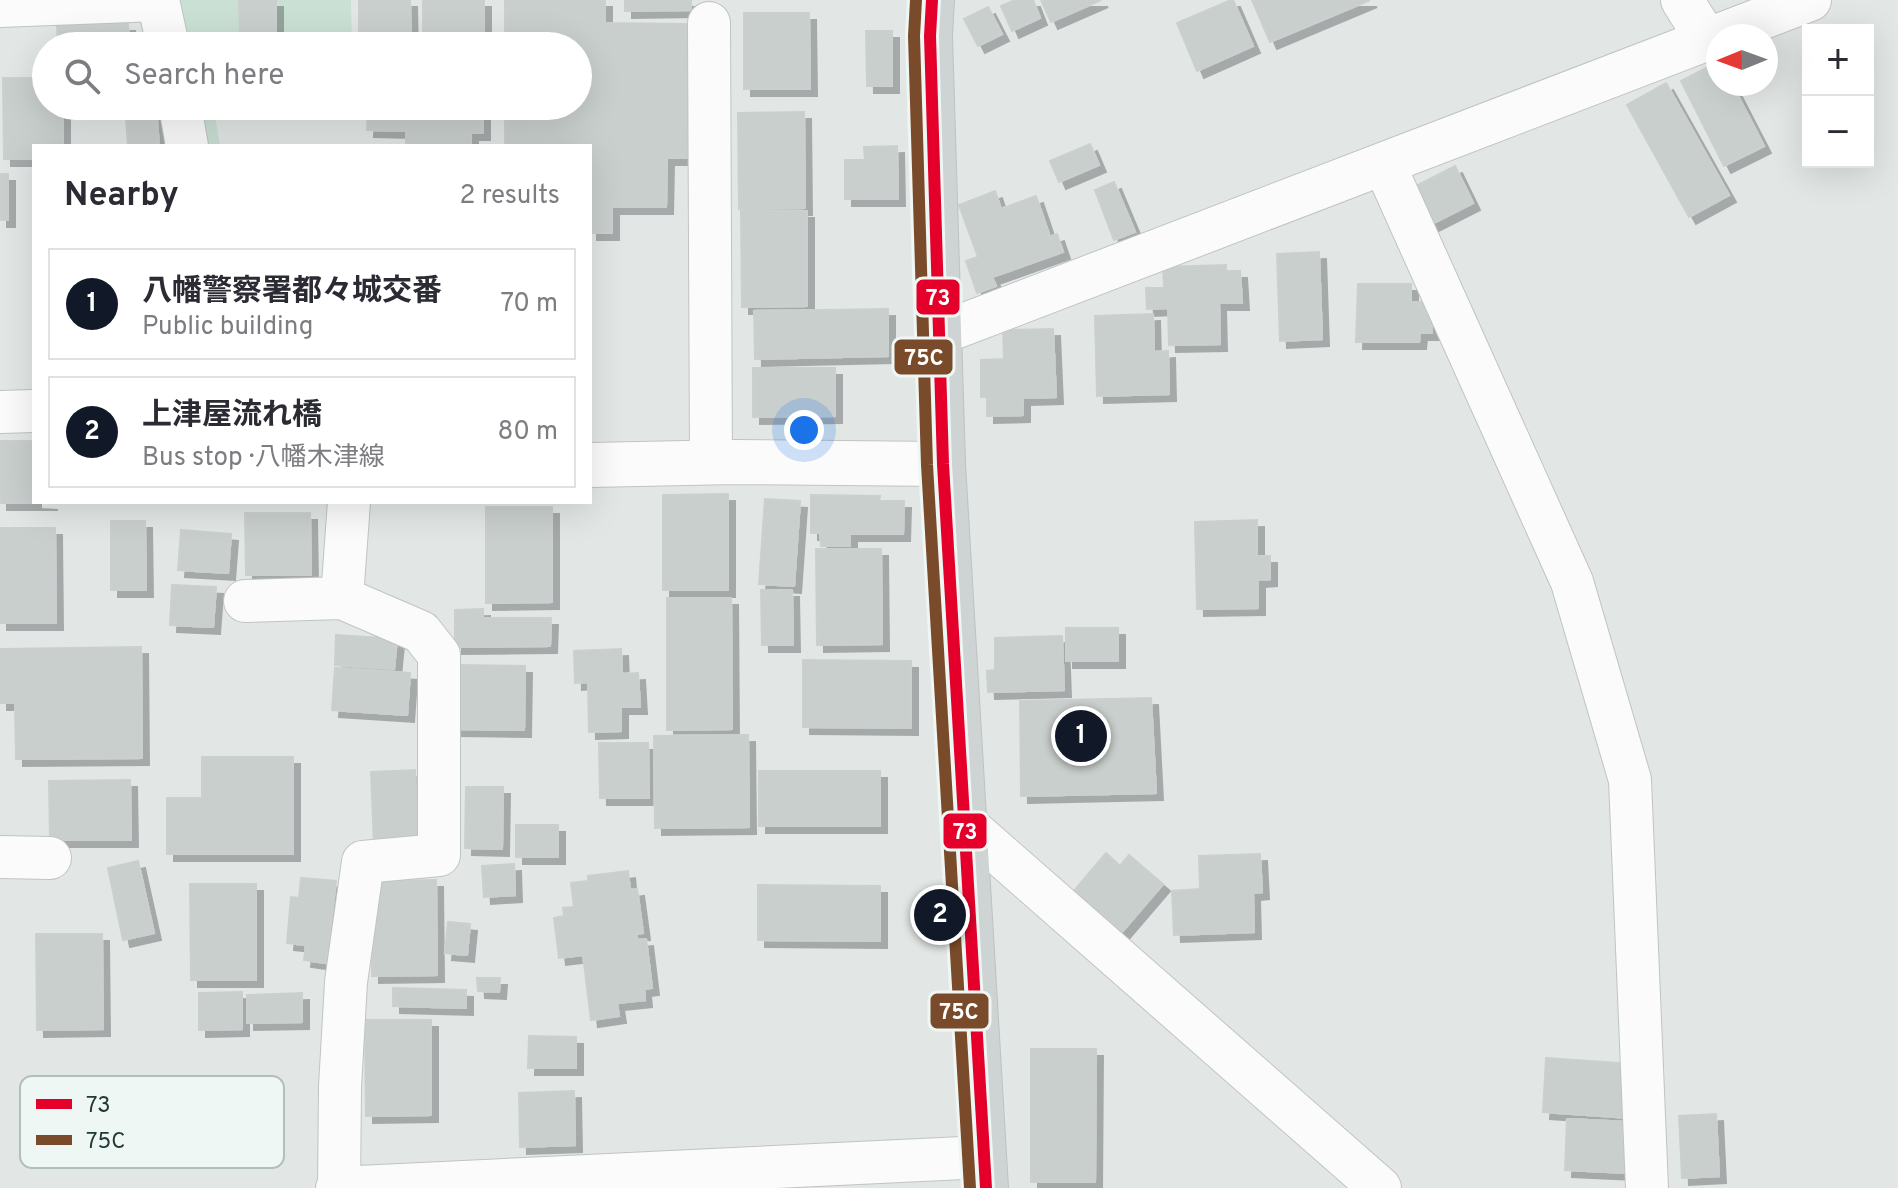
<!DOCTYPE html>
<meta charset="utf-8">
<style>
body{margin:0;font-family:Overpass,"Noto Sans JP",sans-serif;background:#f7f7f7;color:#2b2b33}
.controls{position:absolute;right:24px;top:24px;display:grid;overflow:hidden;border-radius:0px;box-shadow:0 8px 32px #0002}
.controls button{width:72px;height:72px;display:grid;place-items:center;padding:0;border:0;border-bottom:2px solid #e1e1e2;background:#fff;color:#2b2b33;font:40px sans-serif}
.compass{position:absolute;left:1706px;top:24px;width:72px;height:72px;border-radius:50%;background:#fff;box-shadow:0 8px 32px #0002;rotate:269deg}
.you{position:absolute;left:804px;top:430px;width:28px;height:28px;margin:-20px;border:6px solid #fff;border-radius:50%;background:#1a73e8;box-shadow:0 0 0 12px #1a73e833}
.badge{display:grid;place-items:center;width:52px;height:52px;border-radius:50%;background:#111827;color:#fff;font-size:26px;font-weight:700}
.pin{position:absolute;translate:-50% -50%;border:4px solid #fff;box-shadow:0 2px 8px #0006}
.list{margin:0;padding:0;list-style:none}
h2{display:flex;justify-content:space-between;align-items:center;height:104px;margin:0;padding:0 32px;font-size:34px}
h2 small{font-size:26px;font-weight:400;color:#7c7c81}
.list li{display:grid;grid-template-columns:52px 1fr auto;gap:24px;align-items:center;box-sizing:border-box;height:112px;margin:0 16px 16px;padding:0 16px;border:2px solid #e1e1e2;border-radius:0px}
.list b{display:block;font-size:30px;white-space:nowrap}
.list p{margin:0;font-size:26px;white-space:nowrap;color:#7c7c81}
.list em{font-size:26px;font-style:normal;color:#7c7c81}
.icon{flex:none;width:44px;height:44px;fill:none;stroke:currentColor;stroke-width:2;stroke-linecap:round;stroke-linejoin:round}
.map{position:relative;flex:none;width:1898px;height:1188px;overflow:hidden}
.search{position:absolute;background:#fff;box-shadow:0 8px 32px #0002;left:32px;top:32px;width:560px;height:88px;display:flex;align-items:center;gap:20px;box-sizing:border-box;padding:0 28px;border-radius:44px;color:#7c7c81;font-size:30px}
.panel{position:absolute;background:#fff;box-shadow:0 8px 32px #0002;left:32px;top:144px;width:560px;height:360px;border-radius:0px}
.map>svg:first-child{display:block}
</style>
<div class="map">
<svg width="1898" height="1188" viewBox="0 0 1898 1188">
<defs>
<filter id="shadow"><feDropShadow dx="7" dy="7" stdDeviation="0" flood-color="#0004"/></filter>
</defs>
<rect width="100%" height="100%" fill="#e2e7e6"/>
<path fill="#cbe0d4" d="M177 0H351L352 46H184Z
M193 106H330L214 109 220 146H199Z"/>
<path fill="#c9cfcd" stroke="#cbd0cf" stroke-width="2" filter="url(#shadow)" d="M239 0H276V32L240 33Z
M359 0H410L411 46H359Z
M423 0H484V46H423Z
M505 0H605V23L690 24V158H667L666 207H612V233H590V146H505V106H578V46H505Z
M625 0H691V10L625 11Z
M1015 0H1033L1040 18 1012 31 1001 6Z
M1041 0H1101L1051 22Z
M1231 0H1233L1253 46 1197 71 1177 23Z
M1252 0H1370L1270 42Z
M988 7 1002 34 978 46 964 19Z
M744 13H809L810 89H744Z
M128 24 129 46H58L57 25Z
M866 31H892V86H867Z
M1718 62V84H1732L1764 146 1724 166 1681 81Z
M3 78H46V106H63V146H34V159H4Z
M1666 83 1729 195 1689 217 1627 105Z
M125 106H156L159 146H128Z
M368 106H483V133H471V146H406V131L367 130Z
M804 112 805 208 739 209 738 113Z
M1090 144 1099 165 1059 182 1050 161Z
M897 146 898 199H845V160H865L864 147Z
M1455 166 1473 203 1428 226 1410 189Z
M0 174H8V220H0Z
M1114 182 1135 232 1114 240 1095 190Z
M995 191 1001 209 1036 196 1050 237 1057 234 1063 252 992 277 996 286 977 293 966 261 978 257 959 205Z
M741 211H807V306L742 307Z
M1319 252 1322 339 1280 341 1277 254Z
M1226 265V271H1240L1242 303H1219L1220 344 1169 345 1168 308 1147 309 1146 288H1164L1163 267Z
M1358 284H1411V302H1432V333H1420L1419 342H1356Z
M888 309V356L755 359 754 311Z
M1153 314 1154 352 1168 351 1169 394 1097 396 1095 316Z
M1053 329 1056 397 1023 398V415L987 416V397H981V360L1004 359 1003 330Z
M753 368H835V416L753 417Z
M0 441H34V502L51 503H0Z
M728 494V590H663V495Z
M811 495 880 496 879 501H904L903 534H850V546H821L820 533H811Z
M765 499 800 501 794 586 759 584Z
M486 507H552V602L486 603Z
M245 513H310L311 575H246Z
M1257 520V556H1270V579L1258 580V608L1197 609 1195 522Z
M111 521H145L146 590H111Z
M0 528H55L56 623H0Z
M181 530 231 534 228 573 178 570Z
M816 549H881L882 644 817 645Z
M172 585 216 587 213 627 170 625Z
M761 590H792L793 645H762Z
M667 598H731L732 729 667 730Z
M483 609V618H551L550 646 455 647V610Z
M1066 628H1118V661H1066Z
M336 635 397 639 394 669 335 665Z
M1062 636 1064 690 988 692 987 671 995 670V638Z
M141 647 142 758 16 759 15 703H0V649Z
M621 649 622 674 638 673 640 707H621V731L589 732 588 682 575 683 574 651Z
M803 660 911 661V728L803 727Z
M459 665 525 666 524 730 451 729Z
M335 668 410 673 407 715 332 710Z
M1151 698 1156 793 1021 796 1020 701Z
M748 735 749 827 655 828 654 736Z
M599 743H648L649 798H600Z
M202 757H293V854H167V798H202Z
M415 770 417 845 374 846 371 772Z
M759 771H880V826H759Z
M130 780 131 840H50L49 781Z
M466 787H503L502 849 465 848Z
M516 825H558V857H516Z
M1106 853 1120 866 1129 855 1163 884 1121 933 1073 892Z
M1260 854 1262 892 1253 893 1254 932 1174 935 1172 891 1200 889 1199 856Z
M138 861 154 933 123 940 108 868Z
M514 864 515 895 484 897 482 866Z
M628 871 630 890 637 889 643 933 637 934V940L646 939 652 988 644 989 645 1000 617 1003 619 1016 591 1020 583 955 559 958 554 918 564 916 563 908 574 907 571 883 588 881V876Z
M301 878 336 881 326 963 304 960 306 945 287 943 291 897 299 898Z
M436 880 437 975 372 976 371 881Z
M190 884H256V980H191Z
M758 885 880 886V941L758 940Z
M448 922 470 924 467 955 445 953Z
M36 934H102L103 1029 37 1030Z
M477 978H500L499 992 478 991Z
M393 988 466 990V1008L393 1006Z
M242 992V1029L199 1030V993Z
M302 993V1022L247 1023V995Z
M365 1020H431V1115L366 1116Z
M529 1036 576 1037V1068H528Z
M1031 1049H1096L1095 1182H1031Z
M1546 1058 1632 1064 1629 1118 1543 1112Z
M574 1091 575 1145 520 1147 519 1093Z
M1716 1114 1719 1176 1682 1178 1679 1116Z
M1567 1119 1629 1122 1627 1173 1565 1170Z"/>
<g fill="none" stroke-linecap="round" stroke-linejoin="round">
<g stroke="#bfc4c3" stroke-width="44">
<path id="minor" d="M158 0 168 46
M1682 0 1707 40
M0 6 158 0
M709 23 711 463
M180 106 187 146
M1384 164 1572 582 1630 780 1647 1188
M939 334 1810 0
M0 412 34 411
M245 601 342 598
M963 822 1380 1188
M0 857 50 858
M337 1188 984 1157
M339 1188 340 1087 346 982 363 862 439 855V655L421 632 342 598 349 502"/>
</g>
<g stroke="#bfc4c3" stroke-width="46">
<path id="tertiary" d="M590 465 734 462 943 464"/>
</g>
<g stroke="#bcc3c3" stroke-width="46">
<path id="primary" d="M932 0 930 36 943 464 986 1188"/>
</g>
<use href="#minor" stroke="#fbfbfb" stroke-width="42"/>
<use href="#tertiary" stroke="#fbfbfb" stroke-width="44"/>
<use href="#primary" stroke="#cdd4d3" stroke-width="44"/>
<g stroke="#eff7f4" stroke-width="18">
<path id="bus-1" d="M932 0 930 36 943 464 986 1188"/>
</g>
<g stroke="#eff7f4" stroke-width="18">
<path id="bus-2" d="M916 0 914 36 927 465 970 1188"/>
</g>
<use href="#bus-1" stroke="#e4002b" stroke-width="12"/>
<use href="#bus-2" stroke="#7a4b2a" stroke-width="12"/>
</g>
<rect x="20" y="1076" width="264" height="92" rx="12" fill="#eff7f4" stroke="#b1bebb" stroke-width="2"/>
<rect x="36" y="1099" width="36" height="10" fill="#e4002b"/>
<rect x="36" y="1135" width="36" height="10" fill="#7a4b2a"/>
<g font-size="22" fill="#213936">
<text x="86" y="1112">73</text>
<text x="86" y="1148">75C</text>
</g>
<g stroke="#eff7f4" stroke-width="3">
<rect x="915" y="278" width="46" height="38" rx="8" fill="#e4002b"/>
<rect x="893" y="338" width="61" height="38" rx="8" fill="#7a4b2a"/>
<rect x="942" y="812" width="46" height="38" rx="8" fill="#e4002b"/>
<rect x="929" y="992" width="61" height="38" rx="8" fill="#7a4b2a"/>
</g>
<g font-size="22" text-anchor="middle" font-weight="bold" fill="#fff">
<text x="938" y="305">73</text>
<text x="924" y="365">75C</text>
<text x="965" y="839">73</text>
<text x="959" y="1019">75C</text>
</g>
</svg>
<div class="controls">
<button>+</button>
<button>−</button>
</div>
<svg class="compass" viewBox="-18 -18 36 36"><path d="M0-13l5 13h-10z" fill="#e53935"/><path d="M0 13l5-13h-10z" fill="#7c7c81"/></svg>
<div class="you"></div>
<div class="pin badge" style="left:1081px;top:736px">1</div>
<div class="pin badge" style="left:940px;top:915px">2</div>
<div class="search"><svg class="icon" aria-label="search" viewBox="0 0 24 24"><circle cx="10" cy="10" r="6"/><path d="M15 15l6 6"/></svg>Search here</div>
<section class="panel">
<h2>Nearby<small>2 results</small></h2>
<ul class="list">
<li><span class="badge">1</span><div><b>八幡警察署都々城交番</b><p>Public building</p></div><em>70 m</em></li>
<li><span class="badge">2</span><div><b>上津屋流れ橋</b><p>Bus stop · 八幡木津線</p></div><em>80 m</em></li>
</ul>
</section>
</div>
